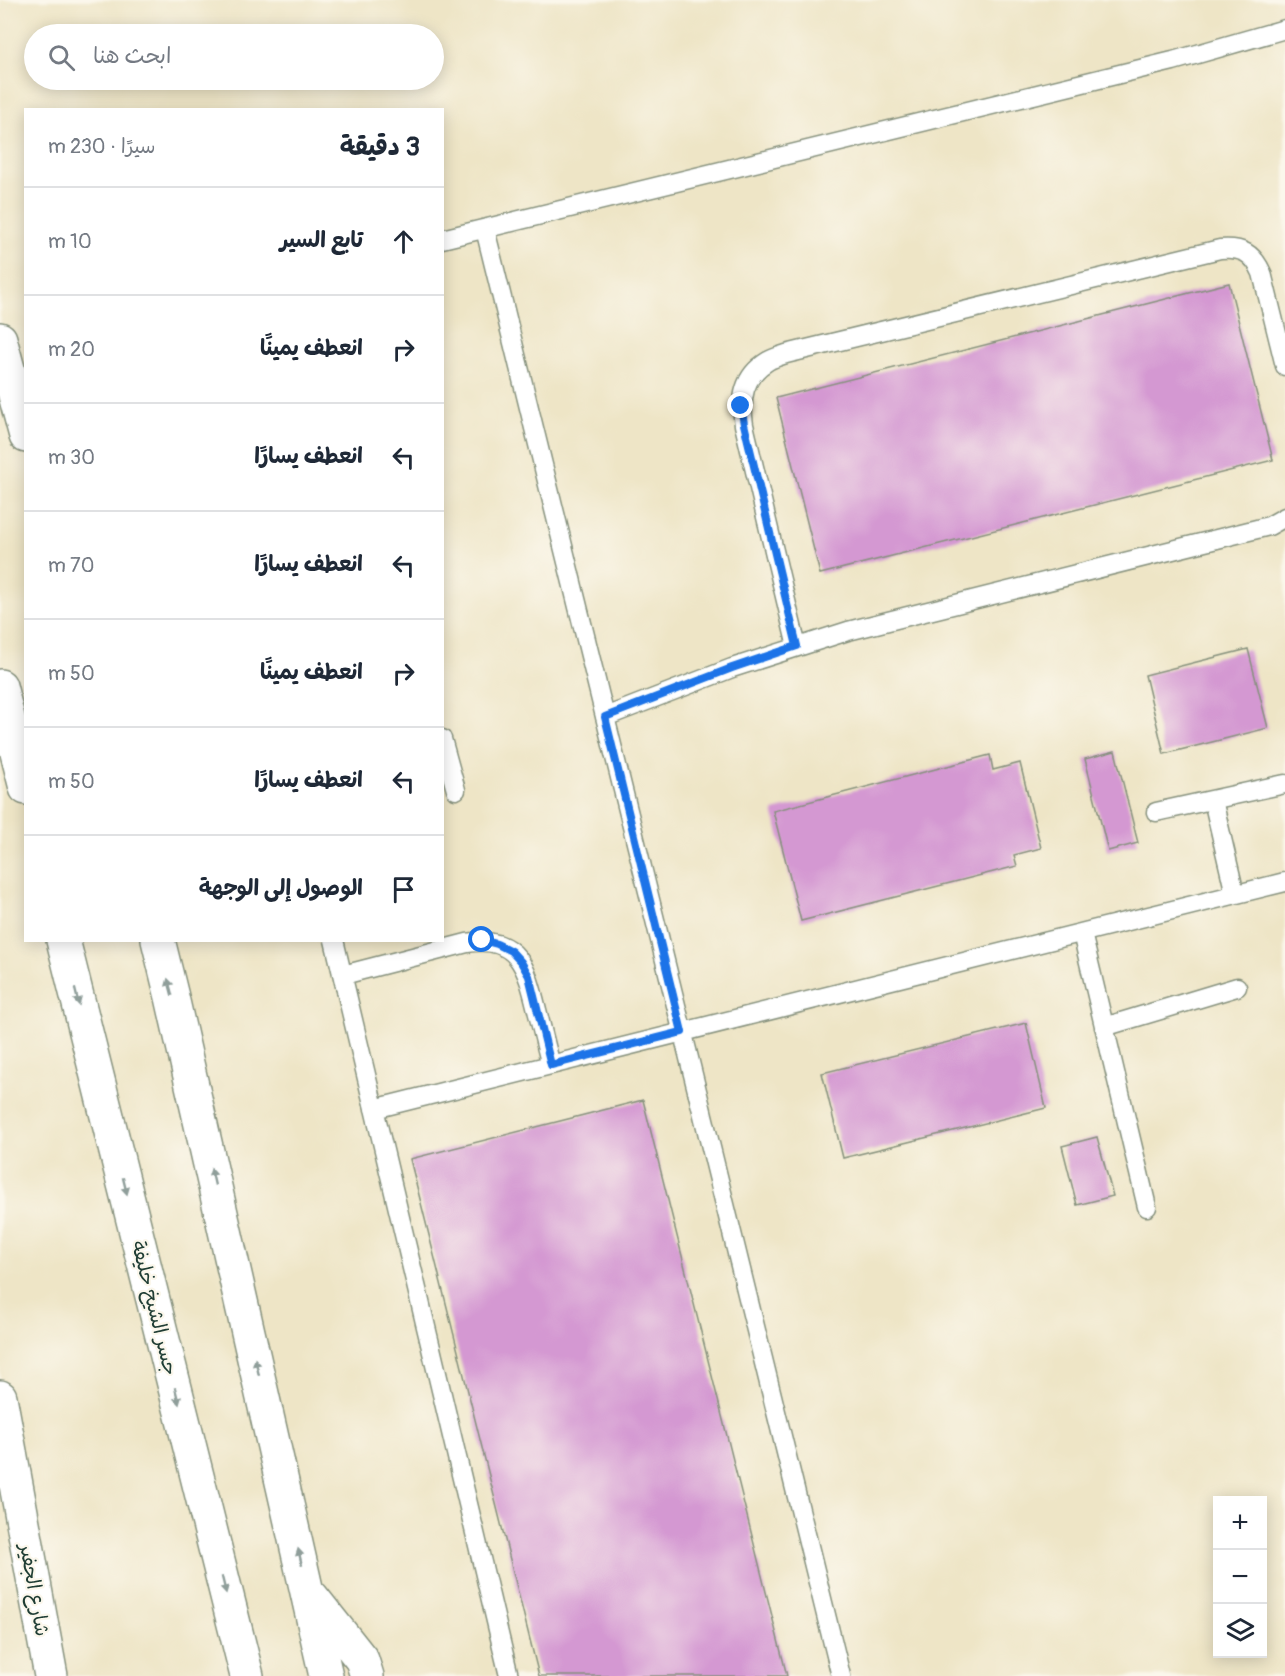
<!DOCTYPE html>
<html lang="ar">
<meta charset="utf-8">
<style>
body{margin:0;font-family:Pangolin,"Playpen Sans Arabic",sans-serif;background:#f6f6f7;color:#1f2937;direction:rtl}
.controls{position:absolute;right:18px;bottom:18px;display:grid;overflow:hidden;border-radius:0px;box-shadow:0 3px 15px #0003}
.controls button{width:54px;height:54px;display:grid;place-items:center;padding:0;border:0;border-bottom:2px solid #e0e1e3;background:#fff;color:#1f2937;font:30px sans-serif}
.stop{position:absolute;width:18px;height:18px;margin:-14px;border:4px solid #1a73e8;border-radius:50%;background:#fff}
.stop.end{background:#1a73e8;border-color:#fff;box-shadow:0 2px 6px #0008}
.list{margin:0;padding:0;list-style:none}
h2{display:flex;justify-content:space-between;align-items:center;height:78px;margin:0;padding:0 24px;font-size:26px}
h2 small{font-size:20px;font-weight:400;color:#747a83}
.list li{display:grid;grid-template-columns:39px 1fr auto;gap:18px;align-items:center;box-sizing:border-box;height:108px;padding:0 24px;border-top:2px solid #e0e1e3}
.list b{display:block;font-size:22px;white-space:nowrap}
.list em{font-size:20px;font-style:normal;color:#747a83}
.icon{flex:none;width:33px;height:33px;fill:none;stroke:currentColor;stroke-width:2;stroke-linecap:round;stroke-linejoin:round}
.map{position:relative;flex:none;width:1285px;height:1676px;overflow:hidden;direction:ltr}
.search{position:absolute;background:#fff;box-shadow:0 3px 15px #0003;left:24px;top:24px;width:420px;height:66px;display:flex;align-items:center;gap:15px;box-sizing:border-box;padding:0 21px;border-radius:33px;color:#747a83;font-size:22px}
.panel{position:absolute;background:#fff;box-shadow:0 3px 15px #0003;left:24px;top:108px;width:420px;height:834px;border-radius:0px;direction:rtl}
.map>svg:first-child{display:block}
</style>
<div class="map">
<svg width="1285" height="1676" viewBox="0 0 1285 1676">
<rect width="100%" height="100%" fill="#fbf7ec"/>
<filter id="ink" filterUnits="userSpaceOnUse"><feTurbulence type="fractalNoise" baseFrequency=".0167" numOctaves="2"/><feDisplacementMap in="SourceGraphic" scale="12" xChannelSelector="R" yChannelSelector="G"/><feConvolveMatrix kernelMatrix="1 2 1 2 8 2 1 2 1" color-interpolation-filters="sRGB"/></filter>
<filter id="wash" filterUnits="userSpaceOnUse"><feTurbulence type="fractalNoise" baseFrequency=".008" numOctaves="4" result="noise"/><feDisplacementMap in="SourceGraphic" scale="24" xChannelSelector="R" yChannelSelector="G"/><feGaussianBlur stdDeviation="1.35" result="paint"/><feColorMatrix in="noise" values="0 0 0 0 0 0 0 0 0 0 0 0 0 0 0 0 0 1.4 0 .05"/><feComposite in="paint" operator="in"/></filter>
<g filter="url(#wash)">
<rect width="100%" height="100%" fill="#eee5c6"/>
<g id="blocks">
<path fill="#d498d2" d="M1229 283 1273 460 820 574 776 398Z
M1248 649 1268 728 1164 754 1145 675Z
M1115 751 1138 843 1108 851 1085 759Z
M990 755 993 770 1020 763 1041 848 1014 855 1017 866 801 921 773 811Z
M1026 1023 1046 1108 843 1158 822 1073Z
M643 1100 787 1676H539L410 1159Z
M1097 1137 1113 1196 1077 1205 1062 1146Z"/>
</g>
</g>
<g filter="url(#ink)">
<use href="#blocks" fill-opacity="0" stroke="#86917d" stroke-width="1.5"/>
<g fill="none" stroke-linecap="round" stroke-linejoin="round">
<g stroke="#86917d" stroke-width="21">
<path id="lane" d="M485 229 841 1676
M442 239 1173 61 1285 29
M797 647 744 425C740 399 743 376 768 361 773 358 780 356 786 354L1220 249C1242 247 1253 253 1262 273L1285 366
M605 717 732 668 848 631 1269 526 1285 517
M442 739 456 790
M1213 800 1235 894
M1156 812 1285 784
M1082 933 1147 1207
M334 940 509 1676
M343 975 467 943C519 935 527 969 537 1010 542 1029 546 1047 551 1065
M1104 1027 1237 987
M374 1109 1285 882"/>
</g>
<g stroke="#86917d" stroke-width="36">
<path id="street" d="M0 1397 51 1676"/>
</g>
<g stroke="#86917d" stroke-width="36">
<path id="highway" d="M0 339 26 436
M0 686 26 788
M63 940 247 1676
M158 940 172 997 326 1676
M312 1597 362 1660 367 1676"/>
</g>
<use href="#lane" stroke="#fff" stroke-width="18"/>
<use href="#street" stroke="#fff" stroke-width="33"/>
<use href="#highway" stroke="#fff" stroke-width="33"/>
</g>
<defs><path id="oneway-solid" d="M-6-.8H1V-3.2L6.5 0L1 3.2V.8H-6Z" transform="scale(1.5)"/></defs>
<g fill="#8f9e9a">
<use href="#oneway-solid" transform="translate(170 987) rotate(-105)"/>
<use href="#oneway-solid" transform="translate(77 997) rotate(76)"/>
<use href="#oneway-solid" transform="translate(213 1177) rotate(-103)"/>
<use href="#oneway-solid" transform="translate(125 1186) rotate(76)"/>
<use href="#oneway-solid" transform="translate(257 1367) rotate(-103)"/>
<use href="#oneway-solid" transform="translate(177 1396) rotate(76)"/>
<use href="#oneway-solid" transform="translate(300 1557) rotate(-103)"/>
<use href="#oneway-solid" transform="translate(224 1585) rotate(76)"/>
</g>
</g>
<g fill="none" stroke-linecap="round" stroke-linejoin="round" filter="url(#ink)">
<path stroke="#1a73e8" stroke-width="8" d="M482 940 497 944 511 951 521 962 529 976 551 1065 682 1032 605 717 732 668 797 646 744 424 741 406"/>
</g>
<g text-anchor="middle" stroke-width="4.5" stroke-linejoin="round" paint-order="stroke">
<g font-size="20" fill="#1f3d34" stroke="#fbf7ec">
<text transform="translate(155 1308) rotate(76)" y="7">جسر الشيخ خليفة</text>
<text transform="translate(35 1590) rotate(80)" y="7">شارع الجفير</text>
</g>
</g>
</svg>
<div class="controls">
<button>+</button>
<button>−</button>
<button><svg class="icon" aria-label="layers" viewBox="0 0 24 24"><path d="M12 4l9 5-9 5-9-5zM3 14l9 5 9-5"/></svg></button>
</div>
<div class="stop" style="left:482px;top:940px"></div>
<div class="stop end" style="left:741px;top:406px"></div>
<div class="search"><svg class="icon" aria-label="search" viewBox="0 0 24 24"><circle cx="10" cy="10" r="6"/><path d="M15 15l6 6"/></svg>ابحث هنا</div>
<section class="panel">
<h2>3 دقيقة<small>سيرًا · 230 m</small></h2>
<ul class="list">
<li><svg class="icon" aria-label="ahead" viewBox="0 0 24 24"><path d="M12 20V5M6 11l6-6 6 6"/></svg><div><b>تابع السير</b></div><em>10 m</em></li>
<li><svg class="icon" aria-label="right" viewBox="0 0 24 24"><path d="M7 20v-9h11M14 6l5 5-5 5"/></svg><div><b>انعطف يمينًا</b></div><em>20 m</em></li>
<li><svg class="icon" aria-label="left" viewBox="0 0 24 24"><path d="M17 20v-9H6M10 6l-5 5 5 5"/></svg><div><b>انعطف يسارًا</b></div><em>30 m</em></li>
<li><svg class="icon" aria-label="left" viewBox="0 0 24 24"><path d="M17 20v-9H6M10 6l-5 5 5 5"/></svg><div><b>انعطف يسارًا</b></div><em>70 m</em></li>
<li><svg class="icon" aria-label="right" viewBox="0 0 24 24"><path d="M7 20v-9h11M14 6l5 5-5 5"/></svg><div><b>انعطف يمينًا</b></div><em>50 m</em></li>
<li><svg class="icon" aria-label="left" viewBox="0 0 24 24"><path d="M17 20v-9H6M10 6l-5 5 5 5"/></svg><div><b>انعطف يسارًا</b></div><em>50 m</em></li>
<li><svg class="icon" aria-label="arrive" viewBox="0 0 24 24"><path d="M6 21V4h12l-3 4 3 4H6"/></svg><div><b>الوصول إلى الوجهة</b></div></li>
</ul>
</section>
</div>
